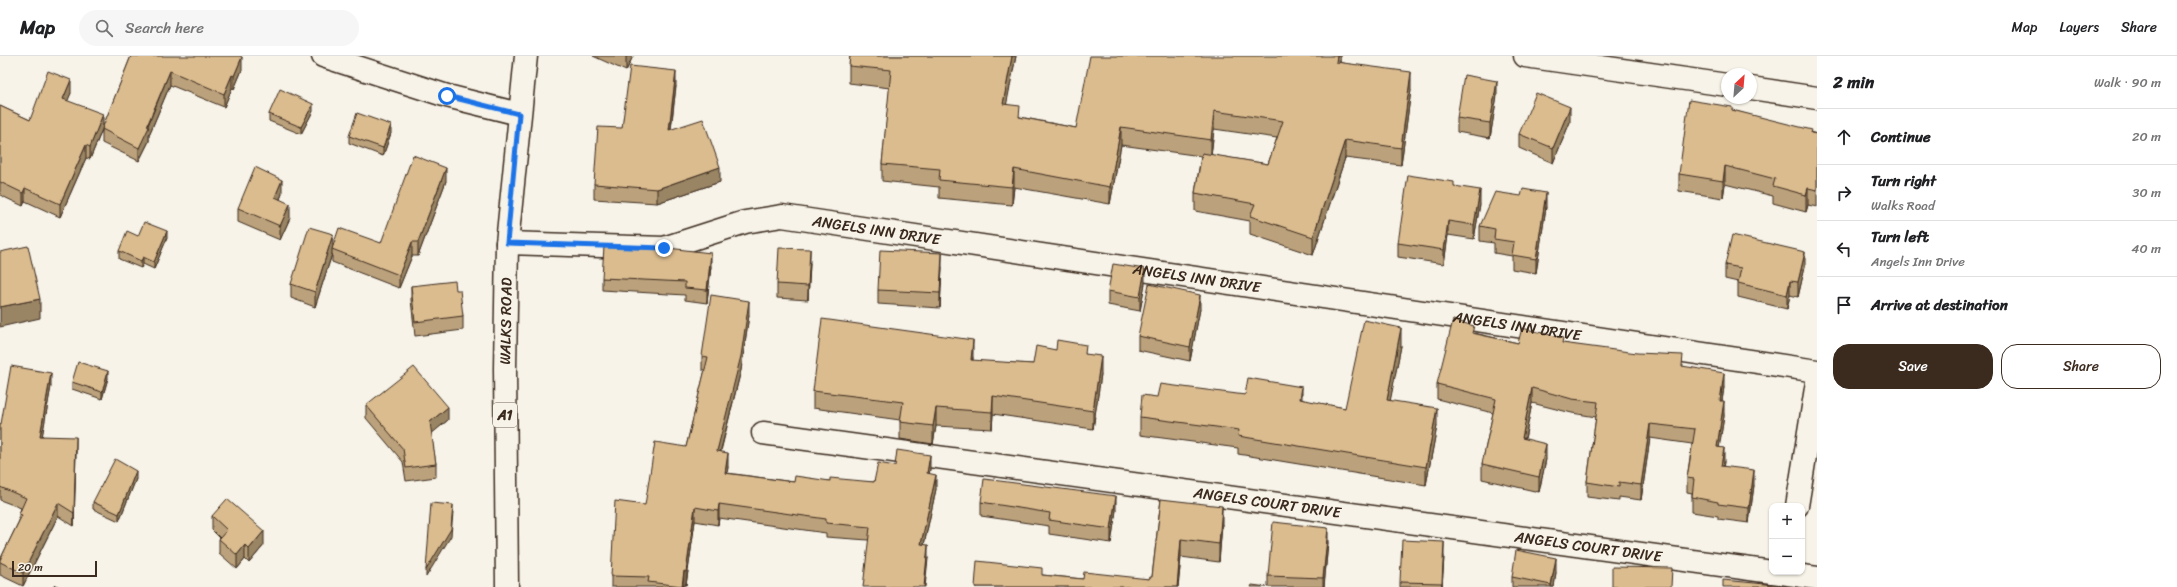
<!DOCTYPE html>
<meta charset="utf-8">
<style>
body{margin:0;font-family:Sriracha,sans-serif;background:#f6f6f6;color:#202124}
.controls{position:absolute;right:12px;bottom:12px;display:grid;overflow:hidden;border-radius:8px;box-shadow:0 1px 3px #0004}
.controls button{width:36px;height:36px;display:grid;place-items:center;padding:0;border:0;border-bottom:1px solid #e0e0e0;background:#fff;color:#202124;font:20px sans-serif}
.compass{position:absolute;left:1721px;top:12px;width:36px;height:36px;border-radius:50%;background:#fff;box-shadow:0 1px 3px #0004;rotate:26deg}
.scale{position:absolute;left:12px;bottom:10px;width:85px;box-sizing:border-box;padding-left:4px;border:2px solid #3b2a1e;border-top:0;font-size:11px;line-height:14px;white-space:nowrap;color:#3b2a1e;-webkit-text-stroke:3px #f7f3e8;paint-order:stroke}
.stop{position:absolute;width:12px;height:12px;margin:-9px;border:3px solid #1a73e8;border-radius:50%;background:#fff}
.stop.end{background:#1a73e8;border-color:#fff;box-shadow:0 1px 4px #0008}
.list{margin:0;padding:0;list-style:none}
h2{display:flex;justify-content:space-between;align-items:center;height:52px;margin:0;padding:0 16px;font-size:17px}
h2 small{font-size:13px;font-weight:400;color:#757577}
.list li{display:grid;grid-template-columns:26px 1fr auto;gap:12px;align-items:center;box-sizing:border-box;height:56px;padding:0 16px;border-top:1px solid #e0e0e0}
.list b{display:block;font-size:15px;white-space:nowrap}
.list p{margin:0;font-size:13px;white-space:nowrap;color:#757577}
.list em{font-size:13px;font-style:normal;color:#757577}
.actions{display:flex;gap:8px;padding:12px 16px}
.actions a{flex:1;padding:9px 0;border:1px solid #3b2a1e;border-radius:16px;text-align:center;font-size:14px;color:#3b2a1e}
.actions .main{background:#3b2a1e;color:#fff}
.icon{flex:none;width:22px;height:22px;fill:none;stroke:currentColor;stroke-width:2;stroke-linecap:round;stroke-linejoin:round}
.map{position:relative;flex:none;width:1817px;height:531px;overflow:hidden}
header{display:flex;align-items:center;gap:24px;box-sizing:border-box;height:56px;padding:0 20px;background:#fff;border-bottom:1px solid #e0e0e0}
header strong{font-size:19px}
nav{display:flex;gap:22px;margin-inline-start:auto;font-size:14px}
.search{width:280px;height:36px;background:#f6f6f6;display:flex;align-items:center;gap:10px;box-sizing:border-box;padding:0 14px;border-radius:22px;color:#757577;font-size:15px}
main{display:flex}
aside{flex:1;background:#fff}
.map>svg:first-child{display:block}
</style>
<header>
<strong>Map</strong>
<div class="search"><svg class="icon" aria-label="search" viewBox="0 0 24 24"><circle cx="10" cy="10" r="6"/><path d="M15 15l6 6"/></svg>Search here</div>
<nav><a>Map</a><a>Layers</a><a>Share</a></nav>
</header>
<main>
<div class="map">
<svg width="1817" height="531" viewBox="0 0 1817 531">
<rect width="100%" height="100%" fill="#f7f3e8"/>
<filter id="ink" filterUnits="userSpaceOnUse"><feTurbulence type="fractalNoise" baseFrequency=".025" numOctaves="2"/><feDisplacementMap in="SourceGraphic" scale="8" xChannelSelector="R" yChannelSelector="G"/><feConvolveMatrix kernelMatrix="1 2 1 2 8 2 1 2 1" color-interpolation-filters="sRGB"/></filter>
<g filter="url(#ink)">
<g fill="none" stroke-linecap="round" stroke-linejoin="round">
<g stroke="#3b2a1e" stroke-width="25">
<g id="street">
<path d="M323 0 447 40 519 58"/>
<path d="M1525 0 1727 29"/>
<path d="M1751 32 1817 42"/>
<path id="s1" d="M507 187 664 192 745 166 782 160 1817 315"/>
<path id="s2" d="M763 377 1772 516"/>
<path d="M1797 450 1817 326"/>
<path d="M1773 516 1817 522"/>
</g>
</g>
<g stroke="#3b2a1e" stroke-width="25">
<g id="primary">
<path id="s3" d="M507 531 505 313 507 187 526 0"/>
</g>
</g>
<use href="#street" stroke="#f7f3e8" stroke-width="22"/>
<use href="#primary" stroke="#f7f3e8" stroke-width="22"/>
</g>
<path fill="#bca27b" stroke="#3b2a1e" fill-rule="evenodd" d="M131 0 242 14 234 33 232 32 224 51 170 29 149 79V85L139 105 102 87V74L90 103 86 102 60 161 25 145 23 150 0 139V50L30 64 71 37 67 45 103 71Z
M593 0H633L626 15Z
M850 0H1016L1006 48 1020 61 1076 72 1340 0V6L1411 34 1401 109 1345 102 1313 199 1250 178V165L1195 155V137L1201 100 1121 89 1110 148 1014 131 1012 149 939 142V131L882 125V108L890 32 849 27V10ZM1214 73 1277 82 1268 108 1211 99Z
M676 30 671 74 720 126 657 147 594 143V128L622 72Z
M1497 39 1490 82 1457 76V62Z
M1732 54 1817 78V151L1808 149 1806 156 1773 147V140L1725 128 1723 142 1679 135V118Z
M313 55 301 78 269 65V58Z
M1570 66 1553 107 1519 92V78Z
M391 77 383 100 349 87V80Z
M446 125 418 200H412L399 232 332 206V198L315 251 291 242V228L333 189 381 187Z
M1454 130 1480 148 1474 183 1448 179 1444 208 1398 201V187Z
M282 138 280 143 290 162 280 184 238 166V152Z
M1546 151 1536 217 1512 213V200L1494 197V187L1480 185V170Z
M138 180 167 182 154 213 143 208 141 212 119 203V195Z
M810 207 808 244 777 242V228Z
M1725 209 1805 210 1798 241 1790 239 1787 253 1738 241V226L1725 223Z
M711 210 707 247 685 244V239L602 234V222Z
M942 211 940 252 878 248V234Z
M1145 227 1140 255 1108 249V235Z
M411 230 456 234 463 260V274L415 280 411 244Z
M1200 253 1190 305 1138 294V280Z
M749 259 741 314 721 395 728 411 727 417 794 426 830 425 874 426 895 410 930 413 929 418 936 433 924 489 928 503 868 484 826 481V477L719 462 718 469 695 465 686 529H684L683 531H611V520L645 449 686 391 705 314H702V300Z
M1474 277 1518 287H1563L1683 310 1724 331 1722 345 1724 360 1719 391 1724 406 1723 410 1754 429 1749 467 1718 463V460L1692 456V437L1687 436V422L1692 388 1650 382 1641 444 1619 441V445L1587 441V426L1596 361 1572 357 1532 347 1525 383 1546 403 1539 436 1482 423V408L1493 357 1437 343V328Z
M1401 290 1390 344 1437 370 1426 429 1238 398V392L1140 379V361L1157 341 1245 339 1302 344 1345 352Z
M1056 294 1086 298 1101 318 1093 373 993 358 992 373 936 370 933 388 900 383V364L813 352V335L973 301V305L1033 308Z
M108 322 102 343 72 333V326Z
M51 330 42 380 76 394 74 470 58 460 23 530 0 519V504L19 465V458L21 452 0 444V368H1Z
M366 349 448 364 431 377 436 408V421L406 425 403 406 366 362Z
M136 423 119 465 93 453V446Z
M1161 443 1222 468 1219 506 1181 501 1178 531H975L1042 519 1083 523H1149L1152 521Z
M981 446 1116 454 1111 487 1049 478V470L981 460Z
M212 460 264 489 249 507 245 503 237 513 219 497V483L220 482 212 474Z
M1328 486 1324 531H1268V520Z
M1444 500 1442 531H1400V526Z
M1556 516 1554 531H1512V521Z"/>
<path fill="#998464" stroke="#3b2a1e" d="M627 0H633L626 15V1Z
M1012 0H1016L1003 66V48Z
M1337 0H1340V9L1336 6Z
M242 1V14L234 33V20Z
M170 15V29L149 79V85L139 105V92Z
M676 15V30L669 88V74Z
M1411 16V34L1401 109V92Z
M232 19V32L224 51V38Z
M71 24V37L63 56V43Z
M1497 25V39L1490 82V67Z
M313 48V55L301 78V71Z
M1570 51V66L1553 107V92Z
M1214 55V73L1211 101V84Z
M103 58V71L90 103V91Z
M391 69V77L383 100V92Z
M1121 71V89L1110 148V131Z
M1345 84V102L1313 199V181Z
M86 89V102L60 161V148Z
M1725 110V128L1723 142V125Z
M720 111V126L657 147V133Z
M446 112V125L418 200V186Z
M1014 113V131L1012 149V131Z
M282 124V138L275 155V141Z
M25 132V145L23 150V137Z
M1808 132V149L1806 156V139Z
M1480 134V148L1474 183V169Z
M1546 137V151L1536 217V203Z
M290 148V162L280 184V170Z
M1448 165V179L1444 208V194Z
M167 175V182L154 213V206Z
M333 178V192L332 193V198L315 251V236Z
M412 186V200L399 232V219Z
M810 193V207L808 244V230Z
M1805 196V210L1798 241V226Z
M711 197V210L707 247V234Z
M942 197V211L940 252V237Z
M143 201V208L141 212V205Z
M1145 213V227L1140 255V241Z
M1790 225V239L1787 253V239Z
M1200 239V253L1190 305V291Z
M40 243V262L0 271V251Z
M749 245V259L741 314 717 409V395Z
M1401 272V290L1387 361V344Z
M973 284V301L971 322V304Z
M1101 300V318L1093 373V355Z
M108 315V322L102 343V336Z
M51 317V330L40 393V380Z
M1724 317V331L1720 359V345Z
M1302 331V349L1300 343Z
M1532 332V347L1522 397V382Z
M993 340V358L992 373V356Z
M1724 345V360L1717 406V391Z
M448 351V364L430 379V366Z
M936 352V370L933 388V370Z
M1437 352V370L1426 429V411Z
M1650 368V382L1641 444V429Z
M76 381V394L74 470V457Z
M1546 388V403L1539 436V421Z
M1724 392V406L1721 425V410Z
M728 397V411L725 430V417Z
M930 399V413L927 431V417Z
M1754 414V429L1749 467V452Z
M136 415V423L119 465V458Z
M936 419V433L921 502V488Z
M1116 440V454L1111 487V473Z
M58 447V460L23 530V517Z
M719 448V462L718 469V455Z
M453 449V456L451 480 426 521V514Z
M1222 450V468L1219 506V488Z
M695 451V465L686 529V516Z
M1328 472V486L1324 531H1323V522Z
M264 475V489L249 507V493Z
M1181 483V501L1178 531H1177Z
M1444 486V500L1442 531V527Z
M245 489V503L237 513V499Z
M928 489V503L925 531H924Z
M1556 502V516L1554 531H1551Z
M684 515V529L683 531H682Z"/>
<path fill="#dbbc8f" stroke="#3b2a1e" d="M131 0H240L242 1 234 20 232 19 224 38 170 15 147 70 149 71 139 92 102 73Z
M850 0H1012L1003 48 1020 50 1019 61 1076 72 1090 0H1337L1336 6 1411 16 1401 92 1345 84 1313 181 1250 160 1255 148 1195 137 1202 97 1268 108 1283 65 1214 55 1211 84 1121 71 1110 131 1014 113 1012 131 939 124 940 113 882 108 891 14 849 10Z
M630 10 676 15 669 74 703 63 720 111 657 133 594 128 598 71 622 72Z
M48 15 71 24 63 43 103 58 90 91 86 89 60 148 25 132 23 137 0 126V50L30 64Z
M1464 19 1497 25 1490 67 1457 62Z
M280 33 313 48 301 71 269 58Z
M1536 37 1570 51 1553 92 1519 78Z
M1689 44 1732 51V54L1812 74 1811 77 1817 78V134L1808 132 1806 139 1773 130 1775 123 1725 110 1723 125 1679 118Z
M357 57 391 69 383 92 349 80Z
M413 99 446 112 418 186H412L399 219 332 193 339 172 381 187Z
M255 111 282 124 275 141 290 148 280 170 238 152Z
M1408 119 1454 126V130L1480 134 1474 169 1448 165 1444 194 1398 187Z
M1523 133 1546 137 1536 203 1512 199 1514 186 1494 183 1495 173 1480 170 1495 136 1521 140Z
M144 166 167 175 154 206 143 201 141 205 119 195 127 175 138 180Z
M309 171 333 178 315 236 291 228Z
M1732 179 1805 196 1798 226 1790 225 1787 239 1738 227 1741 212 1725 209Z
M28 190 40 243 0 251V196Z
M604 190 668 192 711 197 707 234 685 232V226L602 222Z
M779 192 810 193 808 230 777 228Z
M880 194 942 197 940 237 878 234Z
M1113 208 1145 213 1140 241 1108 235Z
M455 225 456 234H460L463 260 415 266 411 230Z
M1149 228 1200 239 1190 291 1138 280Z
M711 239 749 245 741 300 717 395 728 397 725 417 794 426 795 420 830 425V422L874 426 878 407 895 410 897 394 930 399 927 417 936 419 921 488 928 489 924 531H863L870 471 826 467V463L719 448 718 455 695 451 686 516 684 515 682 530 648 526 649 521 611 520 615 445 645 449 655 386 686 391 708 301 702 300Z
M822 263 973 284 971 304 1033 308 1036 290 1056 294 1057 284 1086 289 1085 298 1101 300 1093 355 993 340 992 356 936 352 933 370 900 366 903 346 813 335Z
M1364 264 1401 272 1387 344 1437 352 1426 411 1238 380 1239 374 1140 361 1142 339 1157 341 1160 328 1245 339 1248 322 1302 331 1300 343 1345 352Z
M1453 264 1474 270 1472 277 1518 287 1522 272 1563 282 1562 287 1637 297 1683 299 1682 310 1724 317 1720 345H1724L1717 391 1724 392 1721 410 1754 414 1749 452 1718 448V446L1692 441 1694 423 1687 422 1695 373 1650 368 1641 429 1619 426V431L1587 426 1598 346 1572 343 1532 332 1522 382 1546 388 1539 421 1482 408 1496 343 1437 328Z
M78 306 108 315 102 336 72 326Z
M11 310 51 317 40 380 76 381 74 457 58 447 23 517 0 506V504L22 459 19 458 26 442 0 431V368H1Z
M414 311 448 351 430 366 436 408 406 412 403 393 366 349Z
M115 403 136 415 119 458 93 446Z
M984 423 1116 440 1111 473 1049 464 1050 457 981 446Z
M227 443 264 475 249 493 245 489 237 499 219 483 227 474 212 460Z
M1161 443 1222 450 1219 488 1181 483 1177 531H975L977 505 1042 512V519L1083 523 1084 516 1149 523 1150 521H1152Z
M431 447 453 449 451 473 426 514Z
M1273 466 1328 472 1323 522 1268 520Z
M1402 484 1444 486 1442 527 1400 526Z
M1516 494 1556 502 1551 529 1512 521Z
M1612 511 1672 512 1671 531H1612Z
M1723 524 1786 530V531H1723Z
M55 529 60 531H53Z
M1252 529 1267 531H1251Z"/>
</g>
<g fill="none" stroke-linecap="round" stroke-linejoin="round" filter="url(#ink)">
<path stroke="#1a73e8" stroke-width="5" d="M447 40 519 58 507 187 664 192"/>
</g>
<g text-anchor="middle" stroke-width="4" stroke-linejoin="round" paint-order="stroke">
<rect fill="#f7f3e8" stroke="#73665b" stroke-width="1" x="493" y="347" width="24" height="24" rx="3"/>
<g font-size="14" font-weight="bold" fill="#3b2a1e">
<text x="505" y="364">A1</text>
</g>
<g font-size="15" fill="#3b2a1e" stroke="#f7f3e8">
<text dy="5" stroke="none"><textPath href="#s1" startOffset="375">ANGELS INN DRIVE</textPath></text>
<text dy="5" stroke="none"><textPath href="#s1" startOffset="699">ANGELS INN DRIVE</textPath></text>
<text dy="5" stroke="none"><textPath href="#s3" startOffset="266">WALKS ROAD</textPath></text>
<text dy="5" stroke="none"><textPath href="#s1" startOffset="1023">ANGELS INN DRIVE</textPath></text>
<text dy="5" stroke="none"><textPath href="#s2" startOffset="509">ANGELS COURT DRIVE</textPath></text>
<text dy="5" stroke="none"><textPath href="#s2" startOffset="833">ANGELS COURT DRIVE</textPath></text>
</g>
</g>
</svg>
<div class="controls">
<button>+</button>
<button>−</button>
</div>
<svg class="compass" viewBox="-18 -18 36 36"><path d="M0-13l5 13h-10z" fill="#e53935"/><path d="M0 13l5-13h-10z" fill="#757577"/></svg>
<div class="scale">20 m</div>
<div class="stop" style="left:447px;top:40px"></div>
<div class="stop end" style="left:664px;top:192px"></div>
</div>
<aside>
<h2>2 min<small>Walk · 90 m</small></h2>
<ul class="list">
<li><svg class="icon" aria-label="ahead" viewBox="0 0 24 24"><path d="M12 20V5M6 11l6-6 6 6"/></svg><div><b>Continue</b></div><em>20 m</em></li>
<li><svg class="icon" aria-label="right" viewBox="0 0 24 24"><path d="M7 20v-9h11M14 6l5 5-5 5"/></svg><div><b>Turn right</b><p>Walks Road</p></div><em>30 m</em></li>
<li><svg class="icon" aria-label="left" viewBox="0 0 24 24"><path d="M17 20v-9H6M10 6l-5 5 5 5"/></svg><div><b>Turn left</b><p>Angels Inn Drive</p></div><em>40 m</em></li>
<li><svg class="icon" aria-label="arrive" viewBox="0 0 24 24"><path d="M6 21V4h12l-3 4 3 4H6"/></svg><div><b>Arrive at destination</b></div></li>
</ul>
<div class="actions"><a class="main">Save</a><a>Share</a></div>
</aside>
</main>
